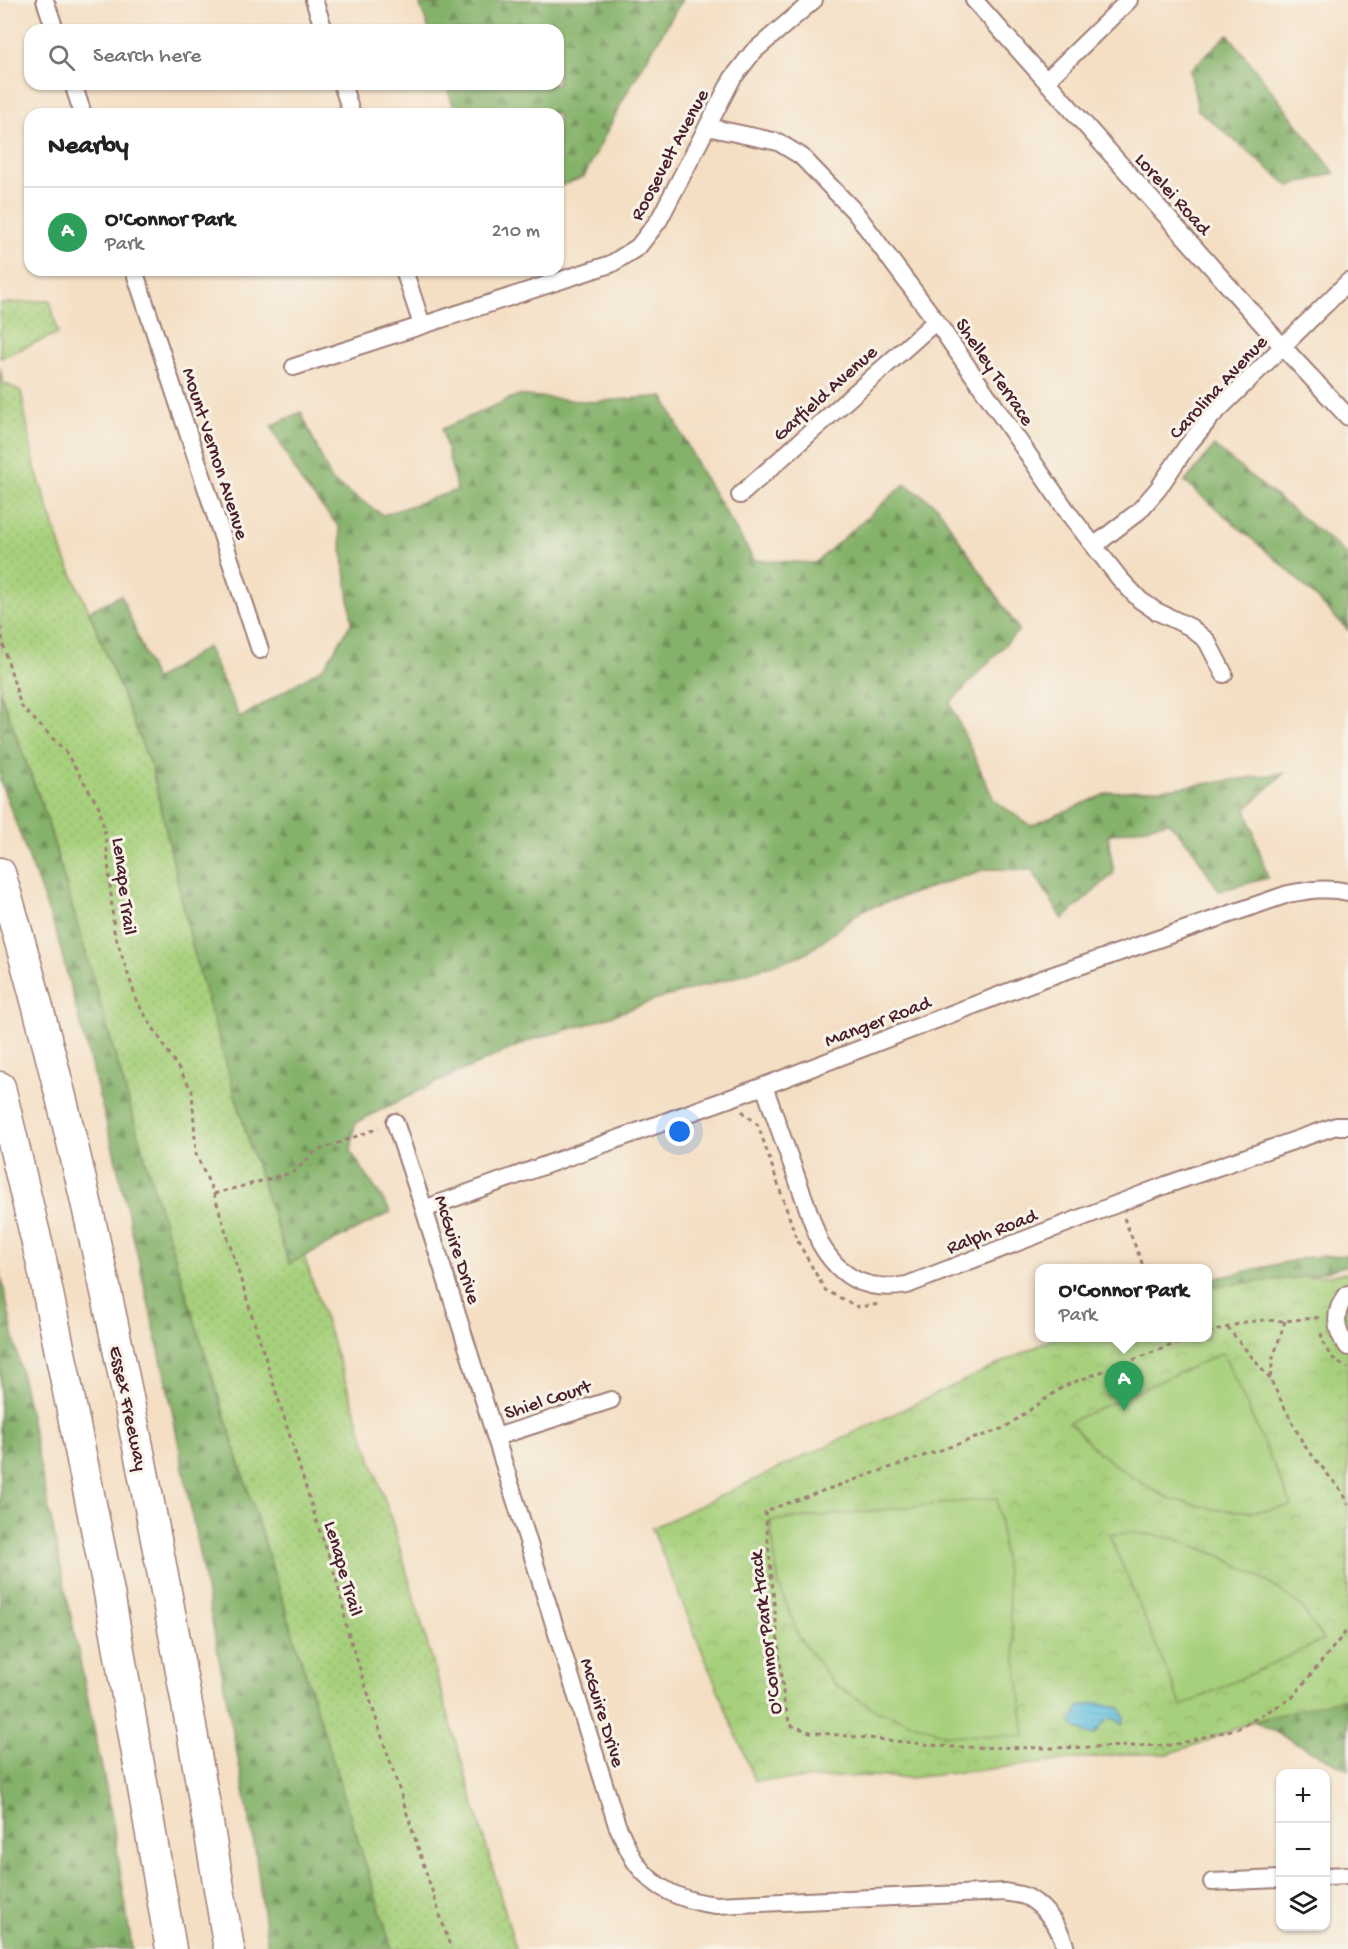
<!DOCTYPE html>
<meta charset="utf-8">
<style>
body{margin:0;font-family:"Gochi Hand",sans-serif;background:#f6f6f6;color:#222}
.controls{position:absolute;right:18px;bottom:18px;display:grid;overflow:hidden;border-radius:12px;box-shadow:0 2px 4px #0004}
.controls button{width:54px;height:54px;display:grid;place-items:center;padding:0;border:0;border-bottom:2px solid #e0e0e0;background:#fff;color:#222;font:30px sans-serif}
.you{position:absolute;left:680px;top:1132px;width:21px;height:21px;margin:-15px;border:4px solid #fff;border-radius:50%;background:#1a73e8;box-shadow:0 0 0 9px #1a73e833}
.badge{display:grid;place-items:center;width:39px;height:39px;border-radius:50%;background:#ea580c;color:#fff;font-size:20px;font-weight:700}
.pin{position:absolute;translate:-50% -50px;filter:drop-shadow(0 2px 3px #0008)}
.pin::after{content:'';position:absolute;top:32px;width:21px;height:18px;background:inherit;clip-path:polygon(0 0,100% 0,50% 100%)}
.popup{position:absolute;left:1035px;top:1264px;width:177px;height:78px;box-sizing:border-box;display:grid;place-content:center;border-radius:12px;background:#fff;filter:drop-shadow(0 2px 4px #0005);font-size:20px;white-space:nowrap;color:#767676}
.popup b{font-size:22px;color:#222}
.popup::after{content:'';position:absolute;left:50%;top:100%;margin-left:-12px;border:12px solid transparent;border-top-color:#fff}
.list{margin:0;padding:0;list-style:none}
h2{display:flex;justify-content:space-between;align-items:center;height:78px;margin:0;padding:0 24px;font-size:26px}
h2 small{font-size:20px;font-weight:400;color:#767676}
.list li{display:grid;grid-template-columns:39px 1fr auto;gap:18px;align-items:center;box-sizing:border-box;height:90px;padding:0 24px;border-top:2px solid #e0e0e0}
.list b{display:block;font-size:22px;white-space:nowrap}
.list p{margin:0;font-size:20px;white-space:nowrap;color:#767676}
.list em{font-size:20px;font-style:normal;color:#767676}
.icon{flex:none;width:33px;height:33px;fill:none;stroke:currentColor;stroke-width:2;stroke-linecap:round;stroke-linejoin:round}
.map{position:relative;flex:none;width:1348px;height:1949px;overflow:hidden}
.search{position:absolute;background:#fff;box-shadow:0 2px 4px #0004;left:24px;top:24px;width:540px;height:66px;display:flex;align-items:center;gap:15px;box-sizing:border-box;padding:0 21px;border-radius:18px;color:#767676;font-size:22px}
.panel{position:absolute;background:#fff;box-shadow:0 2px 4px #0004;left:24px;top:108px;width:540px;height:168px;border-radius:18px}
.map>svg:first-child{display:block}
</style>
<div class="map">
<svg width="1348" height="1949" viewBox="0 0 1348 1949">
<defs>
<pattern id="grass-dots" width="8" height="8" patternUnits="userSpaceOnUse" patternTransform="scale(1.5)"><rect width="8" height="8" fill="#a7d07b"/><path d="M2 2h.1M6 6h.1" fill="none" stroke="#91b26a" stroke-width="1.8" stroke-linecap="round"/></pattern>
<pattern id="forest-firs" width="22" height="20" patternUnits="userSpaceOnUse" patternTransform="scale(1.5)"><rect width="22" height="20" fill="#85b26b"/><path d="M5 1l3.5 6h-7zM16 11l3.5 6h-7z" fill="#6f9058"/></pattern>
<pattern id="park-crowns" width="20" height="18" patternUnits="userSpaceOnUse" patternTransform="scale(1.5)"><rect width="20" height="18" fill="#a7d07b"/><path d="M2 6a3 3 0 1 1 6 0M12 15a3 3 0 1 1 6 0" fill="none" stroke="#91b26a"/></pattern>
<pattern id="water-rules" width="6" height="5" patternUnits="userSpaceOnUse" patternTransform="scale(1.5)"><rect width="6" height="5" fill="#65c3e3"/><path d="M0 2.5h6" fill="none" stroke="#59a7c3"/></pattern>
</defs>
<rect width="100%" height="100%" fill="#f7f3e8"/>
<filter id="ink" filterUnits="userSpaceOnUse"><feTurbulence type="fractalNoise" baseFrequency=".0167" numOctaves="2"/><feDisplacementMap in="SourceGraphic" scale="12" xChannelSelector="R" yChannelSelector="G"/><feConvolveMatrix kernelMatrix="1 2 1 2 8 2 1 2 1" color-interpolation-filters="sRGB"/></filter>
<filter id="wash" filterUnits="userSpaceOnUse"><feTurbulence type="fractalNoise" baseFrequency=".008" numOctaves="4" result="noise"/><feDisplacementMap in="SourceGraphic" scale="24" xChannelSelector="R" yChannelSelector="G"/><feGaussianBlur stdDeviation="1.35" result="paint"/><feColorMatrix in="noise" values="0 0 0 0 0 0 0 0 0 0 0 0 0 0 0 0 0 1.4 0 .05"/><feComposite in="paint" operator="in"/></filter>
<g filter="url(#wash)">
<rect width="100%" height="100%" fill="#f4dfc4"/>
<path fill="url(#grass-dots)" stroke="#787853" stroke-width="1.5" d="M50 300 58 333 0 358V304Z
M0 367 3 383 21 391 35 468 64 556 89 611 152 769 195 957 289 1264 304 1256 393 1525 516 1949H392L159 1207 46 816 0 692Z"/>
<path fill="url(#forest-firs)" stroke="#68684b" stroke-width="1.5" d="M478 0H682L626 94 584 177 558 187V114H456L446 84H558V30H429L420 5Z
M1228 34 1335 173 1289 186 1198 110 1190 70Z
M518 395 592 402 663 396 700 470 754 560 815 563 905 484 937 506 1019 630 950 703 994 800 1031 826 1110 792 1174 788 1284 773 1246 809 1268 878 1219 891 1192 848 1169 822 1108 835 1114 873 1063 919 1032 870 986 869 863 910 807 953 735 977 655 1000 591 1023 531 1040 433 1084 355 1123 351 1152 391 1212 289 1264 250 1146 195 957 152 769 89 611 121 595 155 680 207 647 240 718 324 667 352 622 339 527 302 483 271 426 301 412 332 481 383 515 457 490 442 429Z
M1214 446 1348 555V630L1286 568 1185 482Z
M0 692 46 816 159 1207 392 1949H268L254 1843 169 1394 114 1152 56 932 0 780Z
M1348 1255V1265L1208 1305V1280L1309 1257Z
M0 1270 112 1817 132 1949H0Z
M1348 1631V1770L1254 1721 1301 1691Z"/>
<path fill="url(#park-crowns)" stroke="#787853" stroke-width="1.5" d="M1348 1273V1697L1254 1721 1209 1740 1168 1754H1124L909 1778 866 1776 755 1781 652 1528 1054 1338H1208V1287Z"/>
<path fill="#a7d07b" stroke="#787853" stroke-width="1.5" d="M1223 1353 1292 1506 1252 1512 1213 1509 1168 1498 1132 1477 1098 1452 1069 1422Z
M997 1498 1025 1736 947 1735 876 1710 835 1685 799 1637 779 1585 770 1521Z
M1138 1533 1173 1538 1223 1557 1268 1582 1301 1606 1323 1640 1182 1706 1109 1534Z"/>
<path fill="url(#water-rules)" stroke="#587187" stroke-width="1.5" d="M1094 1703C1099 1703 1116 1706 1120 1708L1124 1718 1122 1725 1116 1719H1107L1094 1735C1083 1731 1074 1731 1071 1719L1076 1715 1079 1707Z"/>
</g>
<g filter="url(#ink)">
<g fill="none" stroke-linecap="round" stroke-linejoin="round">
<g stroke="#9f7f78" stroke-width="20">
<path id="street" d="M45 0 55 30
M314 0 324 30
M974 0 1282 346 1348 417
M1046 81 1129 0
M73 84 83 114
M342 84 352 114
M707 127 778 142 801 156 855 212 936 321 1069 514 1120 579 1140 600 1156 611 1190 627 1207 641 1224 674
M134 270 260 650
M404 270 422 325
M294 367 611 264 638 247 659 220 732 79 753 52 814 0
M740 495 936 321
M1094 546 1139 511 1158 489 1187 446 1211 417 1348 282
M764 1086 820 1243C840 1278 866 1292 907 1285L1166 1185 1336 1126H1348
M395 1122 424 1209 617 1825C623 1837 628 1851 636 1863 655 1890 683 1901 716 1905L1005 1892C1012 1894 1022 1894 1029 1898 1047 1909 1061 1929 1066 1949
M424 1209 764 1086 1042 979 1288 894C1309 890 1327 887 1348 892
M1348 1294C1333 1309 1334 1331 1348 1347
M496 1437 611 1400
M1326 1876 1348 1875
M1212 1882 1280 1879"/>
</g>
<g stroke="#9f7f78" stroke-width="33">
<path id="highway" d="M0 873C62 1080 108 1291 149 1503 178 1651 205 1800 229 1949
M0 1087 42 1264 108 1587 171 1949"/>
</g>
<path stroke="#9f7f78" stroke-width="3" stroke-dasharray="4.5 4.5" stroke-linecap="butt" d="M0 627 4 648 21 706 65 751 99 807 106 838 114 931 137 1002 192 1090 196 1154 214 1194 318 1526C330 1559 342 1591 346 1626L451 1949
M742 1111 758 1125 797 1240 825 1290 858 1307 881 1304
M214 1194 294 1172 316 1151 379 1128
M1124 1218 1144 1268
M1285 1321 1273 1358 1270 1379 1304 1445 1343 1493 1348 1504
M1227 1327 1270 1379
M1208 1333 1245 1322 1266 1320 1285 1321 1323 1317
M1321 1333C1324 1350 1332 1361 1348 1368
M1197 1338 1172 1345 1064 1386 1004 1428 765 1511 784 1701 790 1725 810 1732 952 1747 1052 1748 1173 1745 1239 1728 1292 1698 1348 1629"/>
<use href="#street" stroke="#fff" stroke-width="16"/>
<use href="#highway" stroke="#fff" stroke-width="30"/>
</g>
</g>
<g text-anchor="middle" stroke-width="6" stroke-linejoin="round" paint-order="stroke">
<g font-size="20" fill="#4a1f2b" stroke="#f7f3e8">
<text transform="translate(668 154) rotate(-62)" y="7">Roosevelt Avenue</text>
<text transform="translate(1174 193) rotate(48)" y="7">Lorelei Road</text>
<text transform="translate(996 371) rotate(56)" y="7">Shelley Terrace</text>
<text transform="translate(1217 386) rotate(-47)" y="7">Carolina Avenue</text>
<text transform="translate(824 392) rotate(-42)" y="7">Garfield Avenue</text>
<text transform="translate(217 453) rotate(72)" y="7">Mount Vernon Avenue</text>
<text transform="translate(126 886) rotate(83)" y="7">Lenape Trail</text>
<text transform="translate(877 1020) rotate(-21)" y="7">Manger Road</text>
<text transform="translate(991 1230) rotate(-21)" y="7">Ralph Road</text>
<text transform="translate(459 1249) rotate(72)" y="7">McGuire Drive</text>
<text transform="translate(547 1398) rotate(-18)" y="7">Shiel Court</text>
<text transform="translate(130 1408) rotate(78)" y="7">Essex Freeway</text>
<text transform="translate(345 1568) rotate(74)" y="7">Lenape Trail</text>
<text transform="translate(764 1633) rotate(-97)" y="7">O'Connor Park track</text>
<text transform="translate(604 1712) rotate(73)" y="7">McGuire Drive</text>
</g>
</g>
</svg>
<div class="controls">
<button>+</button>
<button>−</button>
<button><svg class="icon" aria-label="layers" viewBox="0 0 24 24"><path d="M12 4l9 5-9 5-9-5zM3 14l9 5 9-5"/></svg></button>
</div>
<div class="you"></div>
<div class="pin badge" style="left:1124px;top:1411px;background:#2e9e5b">A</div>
<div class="popup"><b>O'Connor Park</b>Park</div>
<div class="search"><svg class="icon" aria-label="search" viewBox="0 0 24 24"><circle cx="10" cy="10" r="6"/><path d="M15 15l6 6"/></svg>Search here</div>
<section class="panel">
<h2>Nearby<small></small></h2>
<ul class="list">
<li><span class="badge" style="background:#2e9e5b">A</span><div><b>O'Connor Park</b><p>Park</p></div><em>210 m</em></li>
</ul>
</section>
</div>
